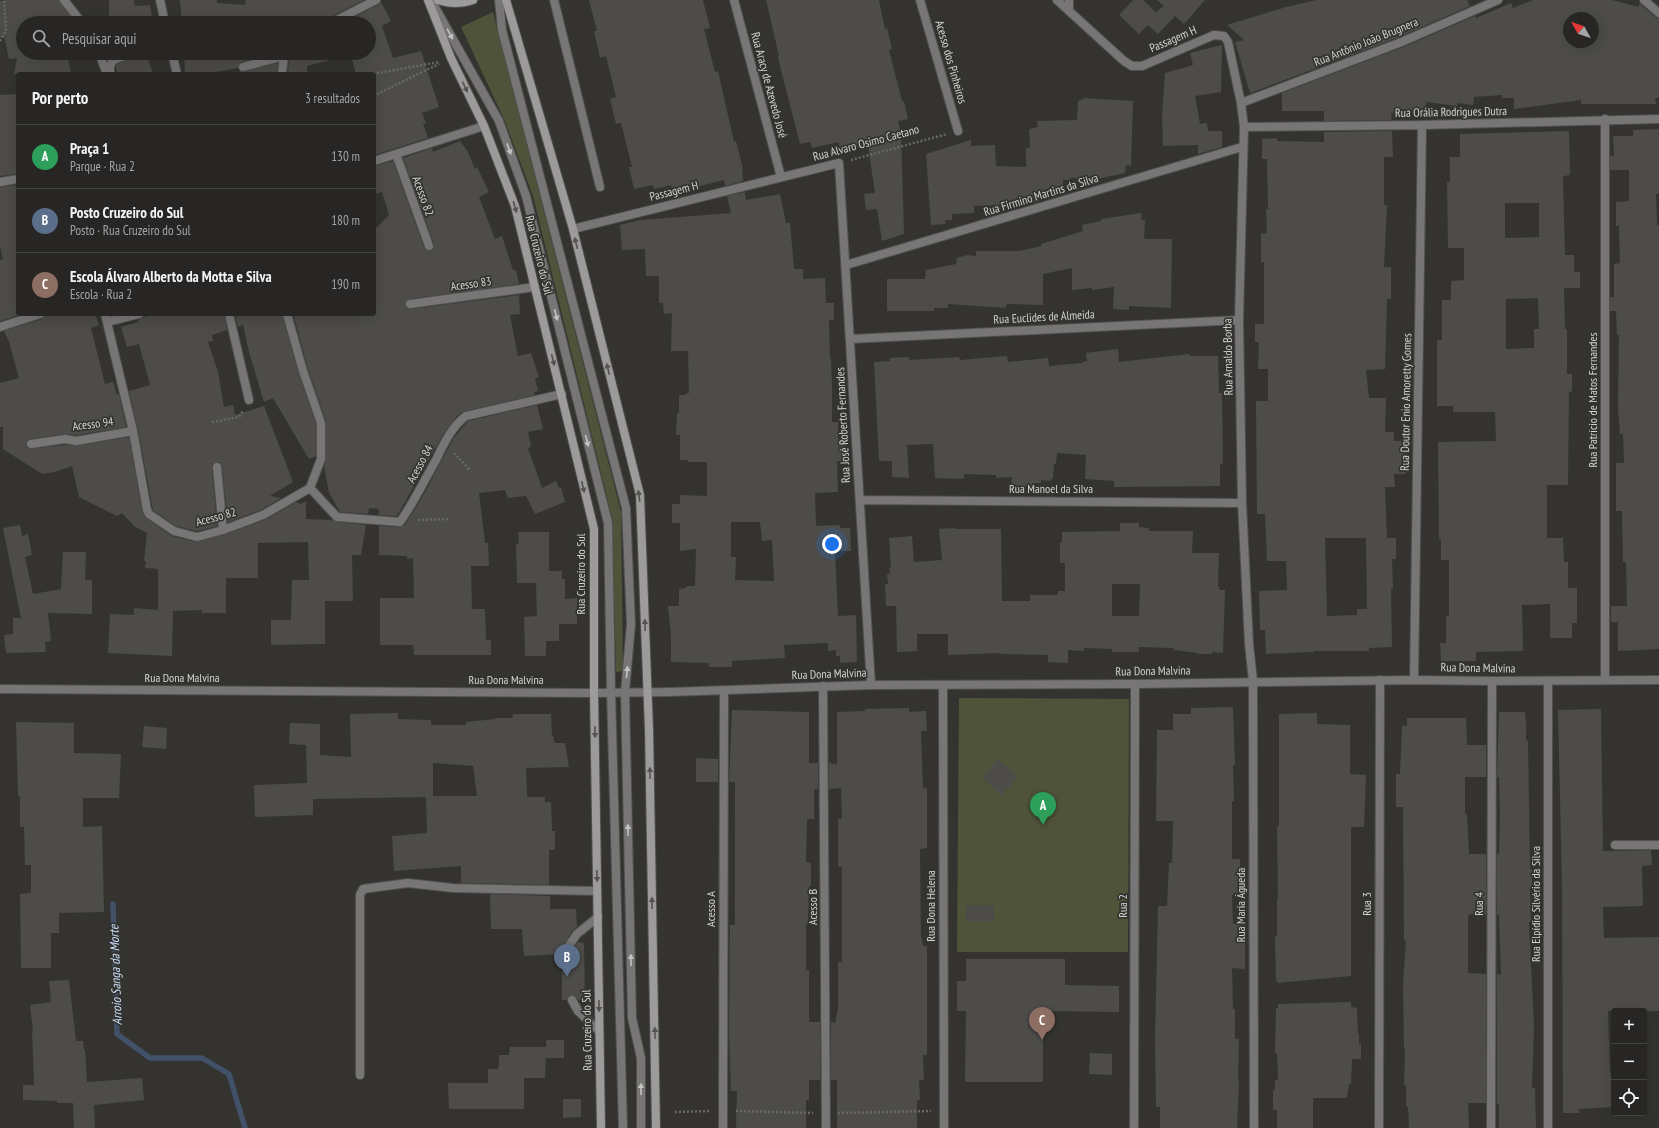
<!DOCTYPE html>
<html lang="pt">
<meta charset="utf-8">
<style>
body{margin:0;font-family:"PT Sans Narrow",sans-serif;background:#333231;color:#f1f3f6}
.controls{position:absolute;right:12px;bottom:12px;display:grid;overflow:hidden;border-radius:4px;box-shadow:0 4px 16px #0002}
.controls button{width:36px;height:36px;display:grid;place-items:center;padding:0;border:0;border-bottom:1px solid #434341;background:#272624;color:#f1f3f6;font:20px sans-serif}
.compass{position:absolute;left:1563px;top:12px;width:36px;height:36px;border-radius:50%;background:#272624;box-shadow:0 4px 16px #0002;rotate:310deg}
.you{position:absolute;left:832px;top:544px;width:14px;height:14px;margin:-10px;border:3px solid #fff;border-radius:50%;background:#1a73e8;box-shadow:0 0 0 6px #1a73e833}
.badge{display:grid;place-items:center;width:26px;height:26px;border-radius:50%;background:#d29cfd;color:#fff;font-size:13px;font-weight:700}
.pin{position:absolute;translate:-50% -33px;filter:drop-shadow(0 1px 2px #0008)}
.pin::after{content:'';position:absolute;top:21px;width:14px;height:12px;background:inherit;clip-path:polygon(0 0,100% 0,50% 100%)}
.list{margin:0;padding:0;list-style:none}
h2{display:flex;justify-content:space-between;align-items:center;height:52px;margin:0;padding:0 16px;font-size:17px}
h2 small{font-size:13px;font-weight:400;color:#a4a5a6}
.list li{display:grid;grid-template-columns:26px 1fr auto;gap:12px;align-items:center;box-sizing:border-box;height:64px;padding:0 16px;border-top:1px solid #434341}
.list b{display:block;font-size:15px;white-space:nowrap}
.list p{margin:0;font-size:13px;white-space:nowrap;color:#a4a5a6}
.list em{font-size:13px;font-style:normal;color:#a4a5a6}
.icon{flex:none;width:22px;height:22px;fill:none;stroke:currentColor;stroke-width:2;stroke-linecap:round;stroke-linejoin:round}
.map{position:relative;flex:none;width:1659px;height:1128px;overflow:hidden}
.search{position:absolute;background:#272624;box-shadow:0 4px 16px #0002;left:16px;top:16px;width:360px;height:44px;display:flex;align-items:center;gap:10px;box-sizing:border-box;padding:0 14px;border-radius:22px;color:#a4a5a6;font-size:15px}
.panel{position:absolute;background:#272624;box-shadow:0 4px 16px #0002;left:16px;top:72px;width:360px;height:244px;border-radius:4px}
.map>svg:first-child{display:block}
</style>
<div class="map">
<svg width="1659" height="1128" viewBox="0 0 1659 1128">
<rect width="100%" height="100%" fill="#343330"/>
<path fill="#4f533a" d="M493 12 621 512 623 671 616 672 612 518 533 196 504 119 461 27Z
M959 698 1129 699 1128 952H957Z"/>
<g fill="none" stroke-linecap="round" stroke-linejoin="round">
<path stroke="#415268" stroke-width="5.5" d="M113 904 117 1034 150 1058H202L229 1074 245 1128"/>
</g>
<path fill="#4d4c49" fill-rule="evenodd" d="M8 0H59L71 17V23H23V53H67L71 74H14L17 58 9 59 4 36 0 38V1Z
M109 0H134L135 6 150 5 153 23H109Z
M180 0H217V3L245 5 246 0H364L328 18 326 23H182Z
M589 0H703L710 28 704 29 715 72 718 71 734 142 736 141 743 169H742L743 181 725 186 724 180 673 193 671 185 654 189 653 185 634 189 629 167H632L621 123 616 124 610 99 616 97 606 56 600 58 594 31H597Z
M766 0H879L885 29 887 28 892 49 889 50 902 101H904L908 119 898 121 901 133 904 234 882 241 877 209 866 210 864 194 875 193 868 145 841 152 838 142 812 148 810 142 800 144 782 74 778 57 779 56Z
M1133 0H1143L1156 12 1164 6 1157 0H1205L1184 24 1175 16 1158 34 1148 25 1139 34 1119 15Z
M1316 0H1467L1470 6 1397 38 1250 93 1235 42 1244 40 1227 25 1286 7Z
M1533 0H1612L1638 7 1640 4 1655 17 1659 18V98H1655L1656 104H1581V100L1514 109V98H1502V95L1474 97 1473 105 1457 103V106L1426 102V109L1391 113 1392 120 1324 121V111H1282V93L1401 48 1475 16 1476 18 1511 3 1513 8ZM1569 18H1593V42H1569Z
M381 2 391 21 382 26 393 58 421 51 439 107 422 113 426 123 423 124 428 138 374 155V74H356L350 53H369V23H343L378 5Z
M1222 45 1221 92 1195 96 1200 124 1207 123 1208 131H1222V147L1198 154V145L1163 146 1162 114 1165 73 1193 65 1190 53Z
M146 53 153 74H117L116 67 117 64 135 58 140 53Z
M184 53H274L242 62 239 63 238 68 204 74H185Z
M293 53H338V58L307 66V74H288L289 59Z
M278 63 277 74H241L240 71 244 72Z
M18 94V174L0 176V95Z
M1085 98 1133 101 1131 166 1126 165 1125 173 1098 179 1070 178V180H1063V189L1044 190 1043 199 1027 205 1021 207V204L974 206V213L952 214V220H945L946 224 931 225 926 154 971 140V146L995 145 996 166 1026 167V148H1030L1029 129 1038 127 1037 121 1077 120 1078 101Z
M1659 129V194H1656L1657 225H1659V649L1618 651V622H1611V606H1627L1626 562H1623L1622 511H1616V463H1624L1623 434H1620L1618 408 1619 335H1617L1616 311H1610V297H1614V264L1620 263 1619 226H1616V202L1629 201V170H1610V156H1614L1613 136H1633V130Z
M1392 131 1393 157H1384V205H1387L1384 267H1391V299H1387L1385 369 1366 370 1369 398H1386L1385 432H1394V441H1406V474H1394L1395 487H1385L1387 538H1396V559H1392L1393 588 1391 589 1392 647 1369 648V651H1314V652L1266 654 1265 630H1260L1259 591 1287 590 1286 561H1267L1265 514H1257L1256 401H1268V369H1258L1259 342H1255V324H1264V262H1261V234L1267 233 1266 209H1268L1267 159H1262V139L1277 138V141L1324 142V132ZM1325 538H1366L1367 609H1357V615L1327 616Z
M1569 131 1570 175 1564 176 1563 178 1565 255H1574V272H1580V288H1564L1565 329H1567V374H1572V391L1569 392 1568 485H1547V538H1563L1564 562H1568V588H1577V623H1572V638H1550V604L1522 605 1523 651 1476 652V661H1441L1440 643H1446V616H1449V560H1441V539H1439L1438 442 1496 441 1495 412H1453V406H1437V340H1442V300H1451V281L1464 280V248H1448L1447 182H1450V157H1460V134ZM1505 203H1539V237L1505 238ZM1538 298 1539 329H1534V348L1506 349V299Z
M460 141 468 152 475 169 477 167 489 192 479 197 495 239 502 236 513 270H516L519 284 409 299 405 302V305L408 309H411L519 295 520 314 510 315 518 356 531 353 539 377 535 378 538 391 534 392 535 395 465 411 457 416 444 433 397 516 379 515V509L369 508 368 514 340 512 329 493 324 467 326 459V421L308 369 293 314H374V230L389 215 382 192 374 194V166L393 161 424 248 426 250 430 251 433 249 434 244 403 158 432 148 433 152Z
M18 185V314H22L0 321V260L3 259 0 246V187Z
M745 192 746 200 780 194 786 223H790L794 269H803V279L825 278 826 303H834V320H829L830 359H831L832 383V422H838V439H845L846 461H837L838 492 815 493 816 526 840 525V528H850L851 551H835L838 616 856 615 857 662 840 663V656H836V650L828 651V643L784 645 785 658 732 661V667H709V663L671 662V635L668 606H679V589L686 588 687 586H695L696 549 680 551V523H672V504H680V495L707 496V462H688V460H680V435H676L677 413H679V395H686V393H689L688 351H671L672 313 664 314 663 303H659V276H646L645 249 622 250 620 225 640 220 731 213 727 196ZM731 522H760L762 541 772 540 774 581 735 580 736 557H731Z
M1141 213 1142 220H1145L1144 239H1172L1171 308 1129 306V310L1113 309 1114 287 1092 290V288L1072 290V268L1043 274V305L1007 304 1005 308 948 304V308H934V311H887V279H925L926 270 956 264 957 258 967 255 976 256V251H1020L1041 246V244L1083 231 1082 225 1101 221V219Z
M45 314H95L99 325 91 328 105 384 113 382 117 395 119 394 126 427 76 435 64 434 30 439 26 442V447L29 449 65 445 77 446 129 437 142 511 144 516 171 536 196 542 224 535 265 520 296 502 301 504 306 501V519L332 520 337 522 366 525 361 555H352L353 601H325V644L271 645V620H291L292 580H309L308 542 258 543V578H226V613H202V610L173 611 172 656 108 653 110 614 134 615V608L158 610V569L145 568 146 561H144L147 533 134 526 122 513 117 516 79 497 72 466 55 472 42 474 3 449V427H0V383L19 378 9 342 4 331 42 319Z
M155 314H224L227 330 212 335 213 341 208 342 218 372 224 407 233 405 235 415 264 406 293 482 270 496 281 498 261 510 228 522 222 466 220 462H216L212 464V468L217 526 197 531 176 526 153 510 138 430 129 391 150 385 139 344 127 347 121 327 138 322V320L144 317Z
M235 314H282L298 372 316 424V456L309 459 273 398 264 402 249 352 243 325 238 327Z
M1118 349 1119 362 1189 354 1190 356H1218L1219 393H1222L1223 464H1220V486L1114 487V481L1085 479 1086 455 1057 453 1056 464H1054L1053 478H1052L1051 481 1041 480V483H1033L1032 487H1011L1012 477 996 478V475L964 474V479L935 478 933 444 907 445 909 478 892 477V461H879L874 362 890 361V358L909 357V360L959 357 960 360 1007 356 1008 362 1048 358 1049 366 1082 363V362L1087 361 1086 353Z
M537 405 543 429 528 432 531 447 528 448 542 488 556 481 559 488 561 487 565 502 535 514 526 496 508 498 505 490 479 493 485 543H488L489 566H471L472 609H485L486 640H491V655H414L413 645H380V598H414L413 558 407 559V556L379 555V526L400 527 405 525 424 494 453 439 468 421Z
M1120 523H1139V527L1149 528V531H1193L1192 553H1219L1218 587H1220L1219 590H1225L1223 653 1212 652V654H1197L1198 653 1174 650V648L1139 647V652H1112V649L1084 648V651L1068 650V663L1048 662V655L1001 654V653L948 655V634H917V651L897 652 896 606H886L885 584H888L887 574H890L889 568H891L889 538 912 536 914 562 942 560 939 529 955 528 956 529H1001L1002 601H1030V595H1058V591H1065V563H1060V542L1062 543V532L1120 531ZM1112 584H1140L1139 616H1112Z
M20 525 22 536 28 534 32 555 25 557 33 594 61 589 63 552H86L85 580H92V614L48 613 51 641 45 642 46 652 6 653 4 635 13 634V618H21L3 528Z
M518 532H549V571H562V579H565V599L577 598V624H559V641H546V656H525L524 617 537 616 536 583H517L516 544 519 543Z
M1233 707 1235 765H1233L1234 801H1232V859H1240V895H1232L1233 924H1245V969L1232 968 1233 1009H1235V1039H1239L1238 1080 1239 1081 1237 1128H1160V1107H1156L1155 1040 1158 906H1167L1169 863H1172L1173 821H1156L1157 730H1173V714H1191V708Z
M909 708V712L926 711 927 731H921L923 788H927V848L920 849 921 935 923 946H927V1055H923L924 1080H919L920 1100H917V1128H837V1080H831V1022L835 1023 838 1009V962H842V867H838V819H842L841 788 829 789V763L837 764V712L865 711V709Z
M1601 709 1603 851 1651 850 1652 865 1642 866 1643 906 1603 907 1604 938 1659 937V1011H1608L1610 1071 1611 1074H1614V1107L1579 1109V1113H1563L1562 885 1558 710Z
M732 710 809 712V763H818V789H814V819H807L806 862 811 863V886H809L808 924H806V970H809V1022H820V1080H809V1100H806V1128H736L737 1091H731L729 1033 730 925H735V782H729Z
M1499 712H1525L1526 721V741L1528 740 1530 869H1532V888H1530L1531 922H1529L1534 1027 1532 1088H1535L1536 1128H1499V1104H1497V974L1501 975 1499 915H1497V854H1499L1500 816 1499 777H1497Z
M398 713V719L431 720V725H466V722L495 719V718H512L513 714H551L552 736H553L555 743H565L569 767 526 768 527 797H545V802H551L552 831H555V850H549V885L461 883V866L394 871 392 836 427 833 426 797 313 799V815L255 817 254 785 307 783 306 745 289 744 290 723 320 724V755L351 757 350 714ZM433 763 473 766 477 796H433Z
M1317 713V724L1350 725V774L1366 775 1364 827H1351V976L1277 983V980H1276L1275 936H1277V899H1278L1277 826H1279V714Z
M1407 718H1466L1467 745H1486V777H1465V814H1467L1469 854H1486V915L1469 914V916H1468V973L1486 974V1103H1468L1469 1128H1409L1408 1107H1406V1085H1404L1405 1049H1404L1403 984 1406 941 1404 940 1403 807H1396V774H1400L1402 726H1407Z
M16 722 74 723V753L121 754 119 798H83V827L102 826 104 912 59 913V933H51V968H21L20 894 29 893 31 892V865H25L24 827H20V796H18Z
M144 726 167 728 166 749 142 747Z
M696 758 718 759V782H696Z
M998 759 1018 776 1002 795 982 778Z
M490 894 550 896V909H576L577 927 572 931 565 944 567 948 570 949 574 947 578 942 584 943 585 1000H578L575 996 572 995 568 997 567 1000H562V954L524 956 522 929H491Z
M966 905H994V921H966Z
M966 959H1065V985L1119 986V1012L1043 1011V1082H965L966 1011H957V981H966Z
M69 980 76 1041H83L84 1050H85L87 1082 142 1078 144 1100 94 1105 95 1128H74L73 1103H57V1101L23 1100V1085H34L32 1031H33L30 1005 51 1002 49 981Z
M1351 1002V1007L1357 1008 1358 1034H1359V1044H1361V1059H1352L1351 1084H1349L1347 1098H1313V1128H1277V1110H1273V1090H1275V1080H1278L1277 1053H1275L1276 1008H1278V1004Z
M546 1040H564V1058H546V1054L545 1078H524V1109H449L448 1083H488V1069H498V1067H499V1055H509L510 1047H546Z
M1090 1053 1112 1054V1075L1089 1074Z
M563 1099H581V1117L563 1118Z"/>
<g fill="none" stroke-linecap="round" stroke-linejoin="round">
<g stroke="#51504d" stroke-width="10">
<path id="service" d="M64 0 82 23
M499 0 502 30 626 508 631 624 625 692 632 1018 641 1058V1128
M432 2 499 121 526 196 608 523 611 692 623 1128
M331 23 376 0
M99 53 107 74
M243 67 284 56
M110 74V66L113 60 133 53
M282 74 284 56 288 53
M1241 103 1399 43 1498 0
M396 154 429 246
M374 161 484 126
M0 182 18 179
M410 304 535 287
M105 314 133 431 147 510 149 514 174 531 197 537 223 530 263 515 310 488 321 459V423L303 371 287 314
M107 322 139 314
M0 327 40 314
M31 444 65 439 76 441 133 431
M217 467 223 530
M310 488 337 517 400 522C414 502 424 481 436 460 443 445 452 426 466 416L562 394
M570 944 577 934 598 917
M572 1000 578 1011 599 1031
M1491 1128 1492 681"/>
</g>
<g stroke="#51504d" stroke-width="10">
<path id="minor" d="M160 0 165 23
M554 0 600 187
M734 0 781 177
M920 0 958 131
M1057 0 1124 61 1132 66H1142L1214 35 1224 36 1228 42 1241 103 1244 127 1239 320 1242 503 1249 644 1253 681 1254 1128
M1069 0V11
M1644 0 1659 13
M172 53 177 74
M1605 119V680
M1244 127 1422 125 1659 119
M573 229 839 163 871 685
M846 265 1242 147
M229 314 249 400
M850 339 1239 320
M860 500 1242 503
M1414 680 1422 125
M943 685 944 1128
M823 686 826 1128
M1615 845H1659
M360 1075V895L363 889 408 883 453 888 597 891
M723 1128 724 690
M1134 1128 1135 684
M1379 1128 1380 680
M1548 1128V681"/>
</g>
<g stroke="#51504d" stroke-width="10">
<path id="tertiary" d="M0 689 594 693 670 692 871 685 1135 684 1414 680 1492 681 1659 680"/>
</g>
<g stroke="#51504d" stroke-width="10">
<path id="secondary" d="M428 0 451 58 484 126 515 206 594 529V693L601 1128
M438 0C451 4 460 4 473 0
M506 0 573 229 640 495 649 730 656 1128"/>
</g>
<path stroke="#696865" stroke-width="2.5" stroke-dasharray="2 2" stroke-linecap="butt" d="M0 41 6 31 4 0
M373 74 439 62
M377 94 439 64
M851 160 947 134
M212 422 239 417 243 411
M454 453 470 470
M418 520 449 519
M736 1111 813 1113
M675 1112 711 1111
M838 1113 931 1111"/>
<use href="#service" stroke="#777575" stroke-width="8"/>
<use href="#minor" stroke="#777575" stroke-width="8"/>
<use href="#tertiary" stroke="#777575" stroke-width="8"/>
<use href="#secondary" stroke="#9d9a9b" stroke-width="8"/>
</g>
<defs><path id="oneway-solid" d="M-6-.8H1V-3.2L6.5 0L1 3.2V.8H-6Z"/></defs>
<g fill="#c5c4c2">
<use href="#oneway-solid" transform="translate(450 34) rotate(61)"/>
<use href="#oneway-solid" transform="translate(509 149) rotate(70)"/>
<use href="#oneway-solid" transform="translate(556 315) rotate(76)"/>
<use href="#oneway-solid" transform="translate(587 441) rotate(76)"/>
<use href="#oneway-solid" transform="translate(627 672) rotate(-84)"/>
<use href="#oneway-solid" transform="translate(628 830) rotate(-91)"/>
<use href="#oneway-solid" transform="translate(631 960) rotate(-91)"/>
<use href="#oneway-solid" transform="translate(641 1089) rotate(-90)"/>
</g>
<g fill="#545250">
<use href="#oneway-solid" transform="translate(465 87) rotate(64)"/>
<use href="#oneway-solid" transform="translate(515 207) rotate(73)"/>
<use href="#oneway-solid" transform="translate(576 243) rotate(-104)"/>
<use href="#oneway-solid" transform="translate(553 360) rotate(76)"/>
<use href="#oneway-solid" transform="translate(608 369) rotate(-104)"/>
<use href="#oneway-solid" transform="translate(583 487) rotate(77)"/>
<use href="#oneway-solid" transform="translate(639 496) rotate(-98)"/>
<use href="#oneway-solid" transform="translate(645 625) rotate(-92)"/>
<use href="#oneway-solid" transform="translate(595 732) rotate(89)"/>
<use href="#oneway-solid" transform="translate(650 773) rotate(-91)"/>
<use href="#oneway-solid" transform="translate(597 876) rotate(89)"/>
<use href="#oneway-solid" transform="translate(652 903) rotate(-91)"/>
<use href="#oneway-solid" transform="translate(599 1006) rotate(89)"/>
<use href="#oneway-solid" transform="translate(655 1033) rotate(-91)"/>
</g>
<g text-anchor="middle" stroke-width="3.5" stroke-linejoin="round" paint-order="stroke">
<g font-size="12" fill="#d3d2d0" stroke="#343330">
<text transform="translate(1173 39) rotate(-23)" y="4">Passagem H</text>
<text transform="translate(1366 42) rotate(-22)" y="4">Rua Antônio João Brugnera</text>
<text transform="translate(951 62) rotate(74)" y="4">Acesso dos Pinheiros</text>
<text transform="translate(769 85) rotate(75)" y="4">Rua Aracy de Azevedo José</text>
<text transform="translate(1451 112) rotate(-1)" y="4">Rua Orália Rodrigues Dutra</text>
<text transform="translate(866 143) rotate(-15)" y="4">Rua Alvaro Osimo Caetano</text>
<text transform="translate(674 191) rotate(-14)" y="4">Passagem H</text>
<text transform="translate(1041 195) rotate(-17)" y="4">Rua Firmino Martins da Silva</text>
<text transform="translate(423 196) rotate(70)" y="4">Acesso 82</text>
<text transform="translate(539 255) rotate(76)" y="4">Rua Cruzeiro do Sul</text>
<text transform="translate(471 284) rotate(-8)" y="4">Acesso 83</text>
<text transform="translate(1044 317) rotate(-3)" y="4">Rua Euclides de Almeida</text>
<text transform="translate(1228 357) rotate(-91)" y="4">Rua Arnaldo Borba</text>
<text transform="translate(1593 400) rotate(-90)" y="4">Rua Patrício de Matos Fernandes</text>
<text transform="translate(1406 402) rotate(-89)" y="4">Rua Doutor Enio Amoretty Gomes</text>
<text transform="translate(93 424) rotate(-7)" y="4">Acesso 94</text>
<text transform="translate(843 425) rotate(-93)" y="4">Rua José Roberto Fernandes</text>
<text transform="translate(420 464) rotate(-62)" y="4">Acesso 84</text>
<text x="1051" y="493">Rua Manoel da Silva</text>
<text transform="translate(216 517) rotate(-15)" y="4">Acesso 82</text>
<text transform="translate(581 574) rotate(-90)" y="4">Rua Cruzeiro do Sul</text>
<text transform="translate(1478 668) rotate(1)" y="4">Rua Dona Malvina</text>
<text transform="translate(1153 671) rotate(-1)" y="4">Rua Dona Malvina</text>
<text transform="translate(829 674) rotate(-2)" y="4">Rua Dona Malvina</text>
<text x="182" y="682">Rua Dona Malvina</text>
<text x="506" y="684">Rua Dona Malvina</text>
<text transform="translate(1367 904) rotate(-90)" y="4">Rua 3</text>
<text transform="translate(1479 904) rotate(-90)" y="4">Rua 4</text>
<text transform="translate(1536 904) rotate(-90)" y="4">Rua Elpídio Silvério da Silva</text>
<text transform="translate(1241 905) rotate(-90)" y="4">Rua Maria Águeda</text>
<text transform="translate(931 906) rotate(-90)" y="4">Rua Dona Helena</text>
<text transform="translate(1123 906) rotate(-90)" y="4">Rua 2</text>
<text transform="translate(813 907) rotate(-90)" y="4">Acesso B</text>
<text transform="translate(711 909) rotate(-90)" y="4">Acesso A</text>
<text transform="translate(587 1030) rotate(-91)" y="4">Rua Cruzeiro do Sul</text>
</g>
<g font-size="13" font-style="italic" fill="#cbdffa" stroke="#343330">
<text transform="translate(115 975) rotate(-92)" y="5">Arroio Sanga da Morte</text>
</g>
</g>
</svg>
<div class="controls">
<button>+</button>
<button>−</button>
<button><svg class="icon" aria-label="locate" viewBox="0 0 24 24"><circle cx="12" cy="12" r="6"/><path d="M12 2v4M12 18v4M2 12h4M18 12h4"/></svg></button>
</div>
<svg class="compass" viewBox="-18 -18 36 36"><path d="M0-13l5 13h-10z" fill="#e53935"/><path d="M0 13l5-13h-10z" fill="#a4a5a6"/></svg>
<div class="you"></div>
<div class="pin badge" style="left:1043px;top:825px;background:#2e9e5b">A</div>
<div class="pin badge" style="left:567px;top:977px;background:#5c6f8a">B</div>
<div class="pin badge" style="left:1042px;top:1040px;background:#8d6e63">C</div>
<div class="search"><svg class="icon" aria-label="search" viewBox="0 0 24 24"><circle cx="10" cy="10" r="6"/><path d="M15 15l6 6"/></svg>Pesquisar aqui</div>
<section class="panel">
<h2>Por perto<small>3 resultados</small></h2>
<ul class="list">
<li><span class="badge" style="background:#2e9e5b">A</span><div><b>Praça 1</b><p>Parque · Rua 2</p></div><em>130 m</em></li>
<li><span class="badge" style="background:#5c6f8a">B</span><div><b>Posto Cruzeiro do Sul</b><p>Posto · Rua Cruzeiro do Sul</p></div><em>180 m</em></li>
<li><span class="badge" style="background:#8d6e63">C</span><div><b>Escola Álvaro Alberto da Motta e Silva</b><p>Escola · Rua 2</p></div><em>190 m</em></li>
</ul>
</section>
</div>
